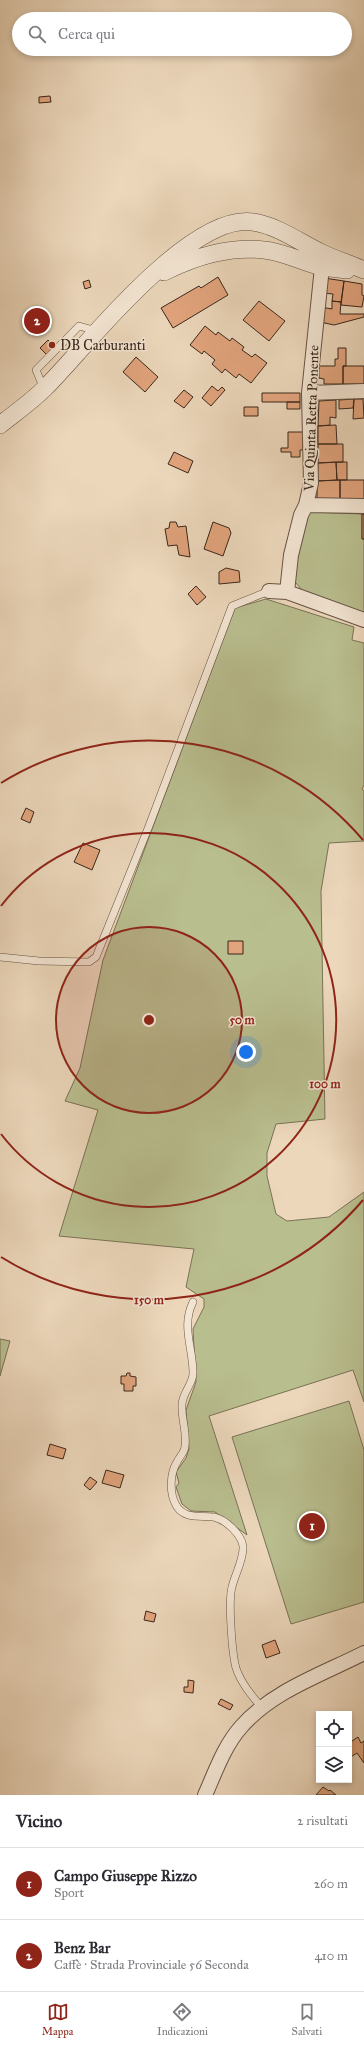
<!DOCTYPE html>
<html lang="it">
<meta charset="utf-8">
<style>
body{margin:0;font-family:"IM FELL Great Primer",serif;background:#f7f7f7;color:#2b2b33}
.controls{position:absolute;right:12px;bottom:12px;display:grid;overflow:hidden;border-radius:0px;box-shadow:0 2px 6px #0003}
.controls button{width:36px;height:36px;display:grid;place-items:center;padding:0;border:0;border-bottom:1px solid #e1e1e2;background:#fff;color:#2b2b33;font:20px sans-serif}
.you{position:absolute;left:246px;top:1052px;width:14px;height:14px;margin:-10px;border:3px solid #fff;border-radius:50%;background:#1a73e8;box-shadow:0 0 0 6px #1a73e833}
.badge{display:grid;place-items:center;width:26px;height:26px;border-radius:50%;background:#8f2418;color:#fff;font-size:13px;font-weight:700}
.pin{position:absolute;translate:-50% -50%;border:2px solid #fff;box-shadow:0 1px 4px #0006}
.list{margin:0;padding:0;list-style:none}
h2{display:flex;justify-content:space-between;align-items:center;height:52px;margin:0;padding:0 16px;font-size:17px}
h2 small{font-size:13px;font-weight:400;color:#7c7c81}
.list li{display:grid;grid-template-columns:26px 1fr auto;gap:12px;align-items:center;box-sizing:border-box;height:72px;padding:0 16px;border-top:1px solid #e1e1e2}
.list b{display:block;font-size:15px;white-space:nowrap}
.list p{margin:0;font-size:13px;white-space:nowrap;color:#7c7c81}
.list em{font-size:13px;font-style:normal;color:#7c7c81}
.icon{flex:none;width:22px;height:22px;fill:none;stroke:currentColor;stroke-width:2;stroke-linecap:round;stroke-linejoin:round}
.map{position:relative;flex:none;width:364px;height:1795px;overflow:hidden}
.search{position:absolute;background:#fff;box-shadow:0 2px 6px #0003;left:12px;right:12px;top:12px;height:44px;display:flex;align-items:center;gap:10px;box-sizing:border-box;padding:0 14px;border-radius:22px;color:#7c7c81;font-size:15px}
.sheet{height:196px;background:#fff}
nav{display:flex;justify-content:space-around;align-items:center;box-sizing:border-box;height:56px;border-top:1px solid #e1e1e2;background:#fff;font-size:11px;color:#7c7c81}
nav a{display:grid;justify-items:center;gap:2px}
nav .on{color:#8f2418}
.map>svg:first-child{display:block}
</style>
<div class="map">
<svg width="364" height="1795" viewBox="0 0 364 1795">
<rect width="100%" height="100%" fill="#ecd7bb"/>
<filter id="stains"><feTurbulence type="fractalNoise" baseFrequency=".005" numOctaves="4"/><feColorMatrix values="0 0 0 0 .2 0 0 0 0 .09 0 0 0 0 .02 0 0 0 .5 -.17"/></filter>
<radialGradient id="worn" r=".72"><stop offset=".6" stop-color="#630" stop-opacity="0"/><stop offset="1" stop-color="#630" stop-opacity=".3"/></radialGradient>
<path fill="#b9be8f" stroke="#797255" d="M309 512 362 514V539H364V614L303 591 295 582 293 576Z
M266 599 354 627 352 640 364 643V785L362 789 364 791V841L329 843 321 891 325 1119 276 1124 267 1153V1176L276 1214 287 1221 329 1217 364 1192V1402L353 1370 209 1416 247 1535 215 1512 191 1511 182 1504 176 1487 179 1483 176 1472 186 1458 189 1449 186 1410 196 1382 193 1329 204 1307V1299L186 1287 194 1249 59 1236 98 1110 65 1101 80 1068 103 960 235 608Z
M0 1339 10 1341 0 1376Z
M349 1401 364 1450V1602L291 1624 232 1437Z"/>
<path fill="#e2a47d" stroke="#39261b" d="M50 96 51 102 39 103V97Z
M218 277 228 295 173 328 161 308 199 286 201 288Z
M324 278 344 281 341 302 332 301 333 294 322 293Z
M89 280 91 287 85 289 83 282Z
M344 281 362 284V295L364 296 362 307 341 305Z
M259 301 285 321 269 341 243 320Z
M332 301 341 302 340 314H364V317L334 325 320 322 321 307 332 309Z
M41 310 44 330 34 331 30 312Z
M205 326 216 335 218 332 230 341 232 338 244 347 242 350 252 357 255 354 267 363 251 383 239 374 236 378 225 369 222 373 212 364 215 360 204 351 202 354 190 345Z
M48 340 58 350 50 358 40 348Z
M338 348H346V366H343V384H324V379L319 378V366H335V359H338Z
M136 357 158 377 145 392 123 372Z
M343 366H364V384H343Z
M212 386 218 391 222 387 225 390 211 406 202 398Z
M184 390 193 397 184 408 174 401Z
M262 393H300V402H262Z
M354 399 353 408 339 409V400Z
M354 399H363L364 418 353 419Z
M336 400V418L330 417V425L318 426 319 401Z
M287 402H300V409H287Z
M244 407H258V416H244Z
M336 425 337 444H318V426Z
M288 432H303V450H300V457H291V452H281V448H288Z
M318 444H343V462L318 463Z
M174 452 193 461 188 473 168 464Z
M336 462 337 480 317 481 318 463Z
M336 462H347V480H337Z
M340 480V501L317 502V481Z
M340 480H364V500L340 501Z
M362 514H364V539H362Z
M170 522H176L178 527 186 526 190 557 179 555 177 545 168 546 165 529 169 528Z
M213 522 229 528 231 533 223 556 204 549Z
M226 568 239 571 240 582 219 584V572Z
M196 586 206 597 197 605 188 594Z
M26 808 34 812 30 823 21 819Z
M83 843 100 850 92 870 74 862Z
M228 941H243V954H228Z
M127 1373H130V1376L136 1377V1386H133V1391H124V1384H121V1376H126Z
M50 1444 66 1449 63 1459 47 1455Z
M106 1470 124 1475 120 1488 102 1483Z
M90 1477 97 1482 90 1490 84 1485Z
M146 1611 156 1614 154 1622 144 1620Z
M275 1640 280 1653 266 1658 262 1645Z
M188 1680 194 1681 193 1693 184 1692V1687H188Z
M221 1699 233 1705 230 1710 218 1704Z
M358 1737 361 1743 364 1741V1763L357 1753 349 1758V1743Z
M323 1787 329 1791 330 1790 336 1795H316Z"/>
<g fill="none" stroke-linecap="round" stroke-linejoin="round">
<g stroke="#665243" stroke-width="8">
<path id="service" d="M44 389 36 370 79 326 97 331
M0 957 39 961 89 962 96 957 149 826 232 606 269 591
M193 1302C181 1326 193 1348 193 1373 193 1384 183 1392 182 1404 181 1418 187 1432 185 1446 185 1452 180 1456 177 1462 170 1473 169 1493 176 1505 184 1520 201 1515 214 1517 226 1520 241 1534 243 1546 244 1559 235 1574 232 1587 228 1601 232 1653 236 1668 241 1683 252 1696 262 1708"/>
</g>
<g stroke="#665243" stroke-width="16">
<path id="minor" d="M309 393 364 391
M306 505 364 506
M269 591 287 592 364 620
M287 592 291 555 301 515 306 505 311 483 309 393 322 267
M205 1795C215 1773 224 1746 241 1727 272 1691 323 1674 364 1653"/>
</g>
<g stroke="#665243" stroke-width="18">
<path id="tertiary" d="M164 272C195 257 228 246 264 250 284 252 302 262 322 267 330 268 339 269 347 270
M0 425C15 413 31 402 45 388 87 346 190 212 253 222 278 226 299 242 322 253 335 259 350 264 364 270"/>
</g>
<use href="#service" stroke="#f3e5d3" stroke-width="7"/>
<use href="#minor" stroke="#f3e5d3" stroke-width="14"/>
<use href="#tertiary" stroke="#f3e5d3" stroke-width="17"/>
</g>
<circle cx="149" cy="1020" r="93" fill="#8f2418" fill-opacity=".12"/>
<g fill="none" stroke="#8f2418" stroke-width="2">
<circle cx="149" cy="1020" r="93"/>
<path d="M1 906A187 187 0 1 1 1 1134"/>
<path d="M363 1200A280 280 0 0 1 1 1257M1 783A280 280 0 0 1 363 840"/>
</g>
<circle fill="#8f2418" stroke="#f3e5d3" stroke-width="1.5" cx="52" cy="345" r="4"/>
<g text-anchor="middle" stroke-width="3" stroke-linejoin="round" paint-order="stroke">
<g font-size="14" fill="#39261b" stroke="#f3e5d3" text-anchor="start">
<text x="60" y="350">DB Carburanti</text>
</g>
<g font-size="14" fill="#39261b" stroke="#f3e5d3">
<text transform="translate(311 418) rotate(-88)" y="5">Via Quinta Retta Ponente</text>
</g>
</g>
<circle cx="149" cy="1020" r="6" fill="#8f2418" stroke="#f3e5d3" stroke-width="2"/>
<g font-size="12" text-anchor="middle" font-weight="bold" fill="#8f2418" stroke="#f3e5d3" stroke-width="3" stroke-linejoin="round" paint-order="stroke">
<text x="242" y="1024">50 m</text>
<text x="325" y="1088">100 m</text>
<text x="149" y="1304">150 m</text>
</g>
<rect width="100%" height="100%" filter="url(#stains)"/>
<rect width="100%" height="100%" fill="url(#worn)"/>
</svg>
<div class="controls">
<button><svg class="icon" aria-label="locate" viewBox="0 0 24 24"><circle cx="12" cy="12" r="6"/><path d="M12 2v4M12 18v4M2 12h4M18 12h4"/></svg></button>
<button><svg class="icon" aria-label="layers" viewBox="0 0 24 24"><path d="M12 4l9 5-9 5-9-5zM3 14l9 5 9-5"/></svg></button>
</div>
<div class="you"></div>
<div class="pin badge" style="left:312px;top:1526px">1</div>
<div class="pin badge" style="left:37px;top:321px">2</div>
<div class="search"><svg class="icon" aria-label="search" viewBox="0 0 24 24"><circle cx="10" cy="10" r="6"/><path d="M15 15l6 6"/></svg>Cerca qui</div>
</div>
<section class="sheet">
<h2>Vicino<small>2 risultati</small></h2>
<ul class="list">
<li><span class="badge">1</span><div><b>Campo Giuseppe Rizzo</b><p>Sport</p></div><em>260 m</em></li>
<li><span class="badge">2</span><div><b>Benz Bar</b><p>Caffè · Strada Provinciale 56 Seconda</p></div><em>410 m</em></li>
</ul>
</section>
<nav>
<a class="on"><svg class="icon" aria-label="map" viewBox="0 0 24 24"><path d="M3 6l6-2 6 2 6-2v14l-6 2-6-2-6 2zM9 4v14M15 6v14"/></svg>Mappa</a>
<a><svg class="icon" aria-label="directions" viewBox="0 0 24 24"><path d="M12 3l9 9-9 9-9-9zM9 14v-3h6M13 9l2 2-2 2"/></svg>Indicazioni</a>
<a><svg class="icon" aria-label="saved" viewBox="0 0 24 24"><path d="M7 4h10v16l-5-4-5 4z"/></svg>Salvati</a>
</nav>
